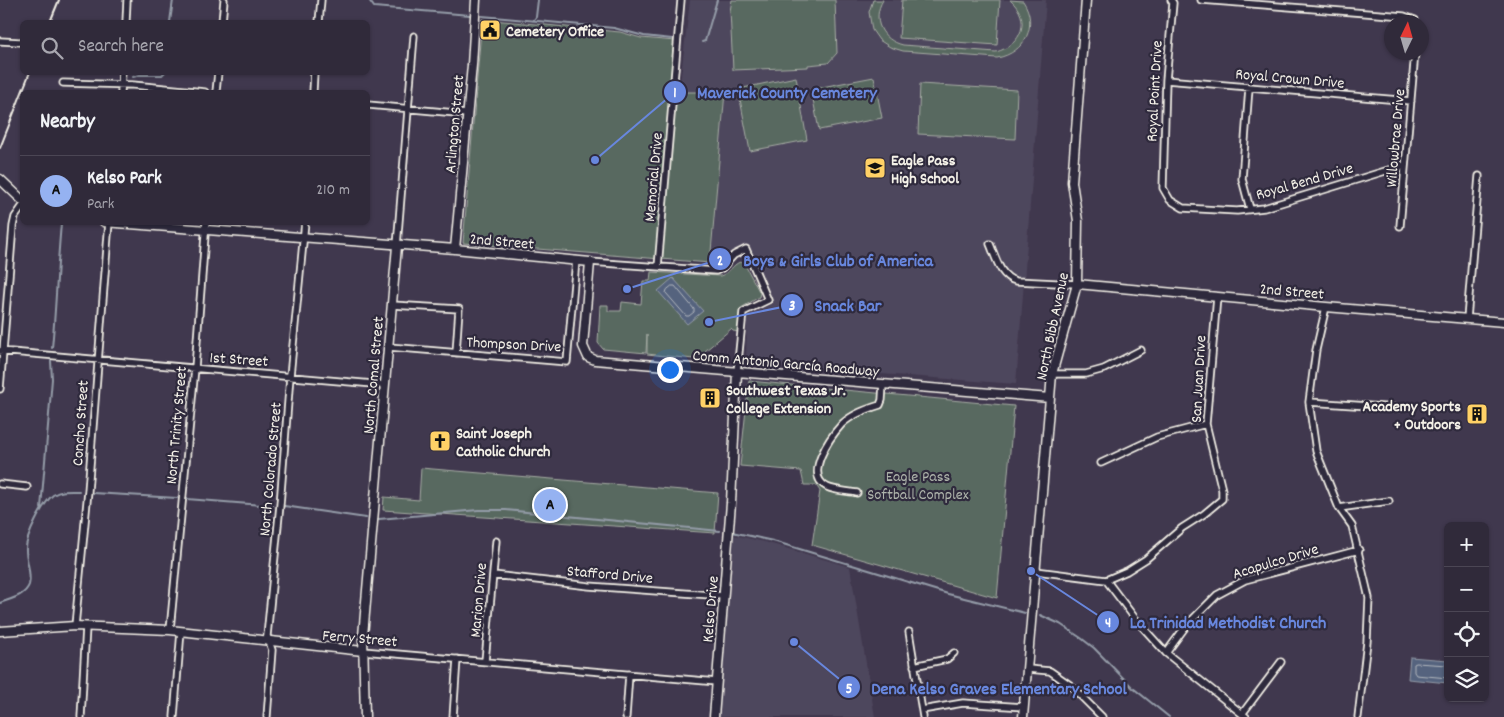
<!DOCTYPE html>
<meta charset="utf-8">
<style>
body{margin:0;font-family:Dekko,sans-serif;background:#383242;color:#f1f3f6}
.controls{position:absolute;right:15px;bottom:15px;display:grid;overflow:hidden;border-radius:8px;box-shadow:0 1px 4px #0004}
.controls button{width:45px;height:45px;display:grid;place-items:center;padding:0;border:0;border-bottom:1px solid #4b4654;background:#302a3a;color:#f1f3f6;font:25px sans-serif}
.compass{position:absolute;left:1384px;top:15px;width:45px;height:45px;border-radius:50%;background:#302a3a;box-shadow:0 1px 4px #0004;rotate:5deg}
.you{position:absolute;left:669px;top:369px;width:18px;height:18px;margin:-12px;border:4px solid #fff;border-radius:50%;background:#1a73e8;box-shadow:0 0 0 8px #1a73e833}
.badge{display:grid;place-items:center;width:32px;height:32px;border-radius:50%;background:#95b2f1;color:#111;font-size:16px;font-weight:700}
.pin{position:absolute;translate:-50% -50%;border:2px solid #fff;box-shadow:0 1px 5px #0006}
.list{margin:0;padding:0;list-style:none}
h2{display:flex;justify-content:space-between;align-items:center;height:65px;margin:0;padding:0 20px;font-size:21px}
h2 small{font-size:16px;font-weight:400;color:#a8a7af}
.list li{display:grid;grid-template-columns:32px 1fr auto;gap:15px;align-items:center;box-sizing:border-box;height:70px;padding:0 20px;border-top:1px solid #4b4654}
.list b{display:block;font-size:19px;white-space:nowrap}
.list p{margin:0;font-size:16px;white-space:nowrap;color:#a8a7af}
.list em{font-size:16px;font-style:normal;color:#a8a7af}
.icon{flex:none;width:28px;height:28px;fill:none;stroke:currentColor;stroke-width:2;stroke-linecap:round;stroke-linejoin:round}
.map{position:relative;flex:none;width:1504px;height:717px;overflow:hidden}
.search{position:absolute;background:#302a3a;box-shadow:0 1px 4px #0004;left:20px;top:20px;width:350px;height:55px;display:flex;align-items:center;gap:12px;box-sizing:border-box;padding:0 18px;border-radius:8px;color:#a8a7af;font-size:19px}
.panel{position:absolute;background:#302a3a;box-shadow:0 1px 4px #0004;left:20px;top:90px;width:350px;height:135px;border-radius:8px}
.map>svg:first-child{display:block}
</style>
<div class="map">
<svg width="1504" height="717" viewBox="0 0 1504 717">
<rect width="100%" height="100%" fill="#40384e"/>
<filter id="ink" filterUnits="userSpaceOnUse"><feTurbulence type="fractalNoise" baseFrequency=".02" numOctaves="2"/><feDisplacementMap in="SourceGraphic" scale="10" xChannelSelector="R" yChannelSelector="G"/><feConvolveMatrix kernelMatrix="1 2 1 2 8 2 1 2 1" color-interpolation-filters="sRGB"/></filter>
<g filter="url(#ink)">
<path fill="#4e465d" d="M690 0H1046L1016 384 746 364 747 315 773 304 747 245 710 263 725 92H679Z
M734 535 765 542 850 567 875 717H718Z"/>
<path fill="#596961" stroke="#a6ada4" d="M732 0H835L837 53 828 63 808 65V67L733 70 730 11Z
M873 0H883C871 20 882 40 903 45L996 52C1022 45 1032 19 1010 0L1023 1C1039 25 1025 53 997 58L903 51 890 47 879 40 872 30 869 12Z
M902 0H1000L997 45 899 38Z
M482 19 620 32 641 38 675 41 670 92H725L710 263 463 243Z
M796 77 807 140 750 151 738 89Z
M874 77 882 118 819 130 811 89Z
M920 84 1017 90 1015 139 918 134Z
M740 262 744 263 760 293 759 297 741 308 739 332 733 331 731 329 705 351 703 360 647 354V334L646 353 603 349 598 343 600 305H608V311H621L622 302 641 304 643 281H650L651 272 720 276C730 273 732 265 740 262Z
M749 381 1014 406 997 598 812 545 820 491 816 485H804L801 471 740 466Z
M421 468 718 493 715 533 383 510 384 497 419 500Z"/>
<path fill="#54637e" stroke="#949ca8" d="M673 278 703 311 687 324 658 291Z
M1410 657 1448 660V683L1408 679Z"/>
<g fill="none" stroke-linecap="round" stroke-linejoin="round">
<path stroke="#b4b8be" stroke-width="1" d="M672 286H675L694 309V312L689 316H686L666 293 667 290Z
M1448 665 1416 663 1414 664V672L1416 675 1448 678"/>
<path stroke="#949ca8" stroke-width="2" d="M369 0 374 7 470 15
M482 16 614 28 644 36 672 39
M533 21 536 17 538 0
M170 22 173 0
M702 42 705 41 717 0
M133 77 140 75H162L165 72
M52 348C56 307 57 266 61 224
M93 493 177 498
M187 499 273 506
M284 506 366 518
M41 508 52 379 51 361
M379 519 478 510H506L720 531
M732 532 773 541 948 594 1025 613
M0 603C10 599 25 596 29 585 32 574 26 561 26 550 25 538 43 503 53 495 61 490 70 491 79 491
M1040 615 1060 624 1081 638 1094 648 1133 688 1169 717"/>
<g stroke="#f4f1e8" stroke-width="9">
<path id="street" d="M1171 0 1173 3 1166 80 1163 188 1170 200 1183 208 1237 211 1264 208 1405 165
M1201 0 1404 16 1415 20V22
M126 22 127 0
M222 22 224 0
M319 22 321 0
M0 41 20 42
M1166 80 1411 101
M63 83 133 85 205 92
M1249 88 1242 179 1250 209
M121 92 122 72
M216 92 218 72
M313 92 314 72
M368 105 467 114
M1400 226 1415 52
M990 244C996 258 1000 277 1016 281L1077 284
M397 246 414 36
M590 262 716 271 722 268 734 255 746 249 768 300 743 312 737 372
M658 267 681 0
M392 305 459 309 456 353
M1326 307 1316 350 1309 402 1316 451 1339 508 1352 526 1369 598 1367 642 1358 717
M1467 319 1479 176
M389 347 567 362 576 260
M0 351 385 385
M1052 374H1086L1104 369 1141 350
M0 389 13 226 15 217 22 207
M1309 402 1398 408
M1101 463 1157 437 1206 424
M0 484 27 487
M857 493C848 491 835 491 827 487 803 475 831 436 842 424 852 414 867 409 880 405L882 400 883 384
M1339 508 1389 501
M1036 571 1106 580 1137 621 1166 653 1246 717
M493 575 589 586 724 596
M1106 580 1127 571 1146 559 1182 528 1204 514 1222 499V490L1206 424 1217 297
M75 626 88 491 109 222
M170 630 195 368 206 222
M909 632 923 717
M363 651 717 682
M1166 653 1186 626 1217 595 1245 580 1359 550
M485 661 496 541
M914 666 947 659 954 653
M1028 669 1050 671 1070 685 1102 717
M922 710 963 703 1024 707
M1242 714 1281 662
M81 717 86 627
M174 717 181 631
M267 717 272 650 267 636 280 505 290 376 305 222
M453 717 457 659
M626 717 629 674"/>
</g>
<g stroke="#f4f1e8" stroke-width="11">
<path id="secondary" d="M0 179 22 200
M104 222 455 249 590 262 583 346 588 357 595 360 1050 398
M455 249 472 65 476 0
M1077 284 1326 307 1504 322
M0 631 75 626 170 630 363 651
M365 717 363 636 397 246
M714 717 731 503 737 372
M1023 717 1052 374 1077 284 1078 221 1072 182 1086 0"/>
</g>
<use href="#street" stroke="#2f2a3d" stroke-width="5.5"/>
<use href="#secondary" stroke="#2f2a3d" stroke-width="8"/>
<path stroke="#f4f1e8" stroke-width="2" d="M50 22 59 0
M0 148 30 72"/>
</g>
</g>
<defs>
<g id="civic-square" transform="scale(1.125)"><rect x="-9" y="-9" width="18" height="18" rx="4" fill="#ffd166" stroke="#2f2a3d"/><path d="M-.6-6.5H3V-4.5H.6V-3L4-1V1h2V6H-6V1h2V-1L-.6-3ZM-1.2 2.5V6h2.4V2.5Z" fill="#111"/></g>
<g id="school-square" transform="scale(1.125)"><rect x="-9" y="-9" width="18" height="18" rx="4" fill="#ffd166" stroke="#2f2a3d"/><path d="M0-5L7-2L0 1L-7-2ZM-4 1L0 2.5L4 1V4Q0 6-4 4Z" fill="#111"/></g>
<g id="building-square" transform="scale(1.125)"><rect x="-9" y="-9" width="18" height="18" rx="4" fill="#ffd166" stroke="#2f2a3d"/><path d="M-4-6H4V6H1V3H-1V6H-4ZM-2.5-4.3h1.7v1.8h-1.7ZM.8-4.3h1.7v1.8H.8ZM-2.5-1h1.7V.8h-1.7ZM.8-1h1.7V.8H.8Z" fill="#111"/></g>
<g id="church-square" transform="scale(1.125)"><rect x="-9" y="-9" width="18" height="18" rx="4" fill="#ffd166" stroke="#2f2a3d"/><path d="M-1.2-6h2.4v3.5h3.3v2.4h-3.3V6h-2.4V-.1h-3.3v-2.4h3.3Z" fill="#111"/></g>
</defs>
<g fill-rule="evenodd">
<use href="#civic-square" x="490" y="30"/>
<use href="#school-square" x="875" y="168"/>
<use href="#building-square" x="710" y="398"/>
<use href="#building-square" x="1477" y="414"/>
<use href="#church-square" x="440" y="441"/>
</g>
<g text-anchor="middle" stroke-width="4.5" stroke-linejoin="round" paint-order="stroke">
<g font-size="16" font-weight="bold" fill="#f4f1e8" stroke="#2f2a3d" text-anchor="start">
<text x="506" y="36">Cemetery Office</text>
<text x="891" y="165">Eagle Pass<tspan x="891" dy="18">High School</tspan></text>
<text x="726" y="395">Southwest Texas Jr.<tspan x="726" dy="18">College Extension</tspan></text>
<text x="1461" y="411" text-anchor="end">Academy Sports<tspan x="1461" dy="18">+ Outdoors</tspan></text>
<text x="456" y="438">Saint Joseph<tspan x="456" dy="18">Catholic Church</tspan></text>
</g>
<g font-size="16" fill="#f4f1e8" stroke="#2f2a3d">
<text transform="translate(1290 77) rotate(5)" y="6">Royal Crown Drive</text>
<text transform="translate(1153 91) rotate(-87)" y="6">Royal Point Drive</text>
<text transform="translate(453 124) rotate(-85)" y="6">Arlington Street</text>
<text transform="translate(1394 138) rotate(-85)" y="6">Willowbrae Drive</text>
<text transform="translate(652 177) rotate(-85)" y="6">Memorial Drive</text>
<text transform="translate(1304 180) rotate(-16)" y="6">Royal Bend Drive</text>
<text transform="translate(502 240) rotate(5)" y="6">2nd Street</text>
<text transform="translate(1292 290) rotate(5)" y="6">2nd Street</text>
<text transform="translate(1051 326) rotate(-78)" y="6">North Bibb Avenue</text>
<text transform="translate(514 343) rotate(3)" y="6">Thompson Drive</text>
<text transform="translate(239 358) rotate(4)" y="6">1st Street</text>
<text transform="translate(786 362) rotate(5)" y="6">Comm Antonio García Roadway</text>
<text transform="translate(372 375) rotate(-85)" y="6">North Comal Street</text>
<text transform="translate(1197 379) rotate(-87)" y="6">San Juan Drive</text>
<text transform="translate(79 423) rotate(-86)" y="6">Concho Street</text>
<text transform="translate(175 425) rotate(-85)" y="6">North Trinity Street</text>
<text transform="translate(269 469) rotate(-85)" y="6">North Colorado Street</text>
<text transform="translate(1275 560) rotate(-17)" y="6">Acapulco Drive</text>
<text transform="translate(610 573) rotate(5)" y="6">Stafford Drive</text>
<text transform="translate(477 600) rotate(-85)" y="6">Marion Drive</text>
<text transform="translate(709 609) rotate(-85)" y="6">Kelso Drive</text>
<text transform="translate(360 637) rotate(5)" y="6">Ferry Street</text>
</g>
<g font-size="16" fill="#aeb4ab" stroke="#2f2a3d">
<text x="918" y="481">Eagle Pass<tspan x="918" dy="18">Softball Complex</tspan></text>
</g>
</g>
<path fill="none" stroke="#6887de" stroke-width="2" d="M595 160L675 92M627 289L720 259M709 322L792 305M1031 571L1108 622M794 642L849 687"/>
<g fill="#6887de" stroke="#2f2a3d" stroke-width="2">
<circle cx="595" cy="160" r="5"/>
<circle cx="627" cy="289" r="5"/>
<circle cx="709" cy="322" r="5"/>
<circle cx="1031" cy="571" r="5"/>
<circle cx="794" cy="642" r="5"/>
<circle cx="675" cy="92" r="12"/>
<circle cx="720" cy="259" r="12"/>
<circle cx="792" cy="305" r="12"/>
<circle cx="1108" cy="622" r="12"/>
<circle cx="849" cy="687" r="12"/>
</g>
<g font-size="15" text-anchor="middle" font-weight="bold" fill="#fff">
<text x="675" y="97">1</text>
<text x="720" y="265">2</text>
<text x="792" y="310">3</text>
<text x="1108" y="627">4</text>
<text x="849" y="693">5</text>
</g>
<g font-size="18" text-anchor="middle" font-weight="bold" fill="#6887de" stroke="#2f2a3d" stroke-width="4.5" stroke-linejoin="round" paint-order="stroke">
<text x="787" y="98">Maverick County Cemetery</text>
<text x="838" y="266">Boys &amp; Girls Club of America</text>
<text x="848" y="311">Snack Bar</text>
<text x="1228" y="628">La Trinidad Methodist Church</text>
<text x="999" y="694">Dena Kelso Graves Elementary School</text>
</g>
</svg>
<div class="controls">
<button>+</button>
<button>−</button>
<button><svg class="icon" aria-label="locate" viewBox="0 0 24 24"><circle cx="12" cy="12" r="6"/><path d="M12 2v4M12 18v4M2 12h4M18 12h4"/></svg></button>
<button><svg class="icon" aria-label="layers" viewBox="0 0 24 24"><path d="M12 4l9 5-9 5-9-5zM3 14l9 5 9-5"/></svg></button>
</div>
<svg class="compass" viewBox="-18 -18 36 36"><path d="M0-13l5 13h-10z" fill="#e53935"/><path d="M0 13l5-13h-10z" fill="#a8a7af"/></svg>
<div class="you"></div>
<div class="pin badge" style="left:550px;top:505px">A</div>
<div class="search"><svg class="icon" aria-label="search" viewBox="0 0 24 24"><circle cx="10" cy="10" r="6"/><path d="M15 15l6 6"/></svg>Search here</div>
<section class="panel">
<h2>Nearby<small></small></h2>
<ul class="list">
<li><span class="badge">A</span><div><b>Kelso Park</b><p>Park</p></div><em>210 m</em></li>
</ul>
</section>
</div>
